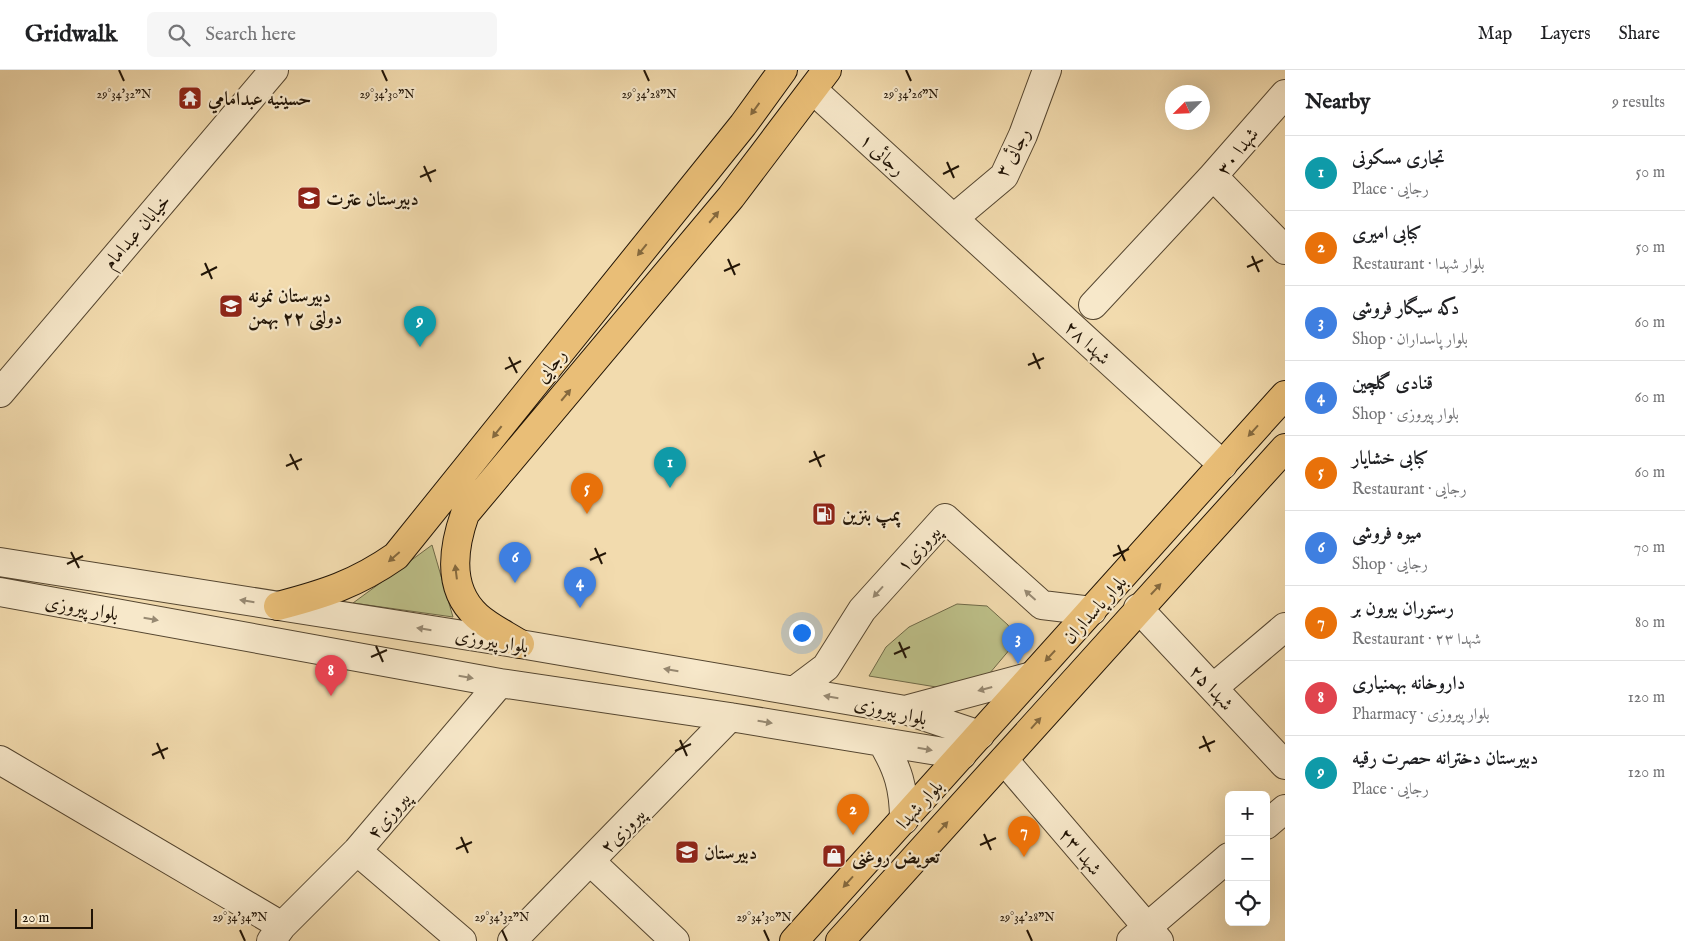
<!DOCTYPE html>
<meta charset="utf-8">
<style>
body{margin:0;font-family:"IM FELL English",Amiri,serif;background:#f6f6f6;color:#202124}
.controls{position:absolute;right:15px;bottom:15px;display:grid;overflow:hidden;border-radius:8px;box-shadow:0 5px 20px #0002}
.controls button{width:45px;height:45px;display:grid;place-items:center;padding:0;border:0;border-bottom:1px solid #e0e0e0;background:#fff;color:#202124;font:25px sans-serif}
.compass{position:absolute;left:1165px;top:15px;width:45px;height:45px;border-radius:50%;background:#fff;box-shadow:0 5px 20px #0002;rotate:246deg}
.scale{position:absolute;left:15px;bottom:12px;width:78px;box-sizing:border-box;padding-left:5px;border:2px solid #211406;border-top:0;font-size:14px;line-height:18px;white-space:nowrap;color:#211406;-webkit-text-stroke:4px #f7e8ca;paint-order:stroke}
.you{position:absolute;left:801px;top:562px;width:18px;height:18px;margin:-12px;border:4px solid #fff;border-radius:50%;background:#1a73e8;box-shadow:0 0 0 8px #1a73e833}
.badge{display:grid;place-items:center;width:32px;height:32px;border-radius:50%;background:#111827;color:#fff;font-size:16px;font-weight:700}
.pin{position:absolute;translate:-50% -41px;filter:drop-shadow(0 1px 2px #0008)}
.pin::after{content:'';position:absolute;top:26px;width:18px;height:15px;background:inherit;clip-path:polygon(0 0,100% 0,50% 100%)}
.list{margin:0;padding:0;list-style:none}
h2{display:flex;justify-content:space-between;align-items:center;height:65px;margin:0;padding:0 20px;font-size:21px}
h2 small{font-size:16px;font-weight:400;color:#757577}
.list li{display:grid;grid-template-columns:32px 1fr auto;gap:15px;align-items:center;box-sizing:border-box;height:75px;padding:0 20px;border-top:1px solid #e0e0e0}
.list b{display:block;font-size:19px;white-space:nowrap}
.list p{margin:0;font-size:16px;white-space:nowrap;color:#757577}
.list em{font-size:16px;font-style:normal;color:#757577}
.icon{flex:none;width:28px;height:28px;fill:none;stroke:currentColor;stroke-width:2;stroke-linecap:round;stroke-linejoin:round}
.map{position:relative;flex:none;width:1285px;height:871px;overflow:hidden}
header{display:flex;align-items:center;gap:30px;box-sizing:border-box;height:70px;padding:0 25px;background:#fff;border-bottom:1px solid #e0e0e0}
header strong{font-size:24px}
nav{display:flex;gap:28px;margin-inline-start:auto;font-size:18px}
.search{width:350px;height:45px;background:#f6f6f6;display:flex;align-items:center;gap:12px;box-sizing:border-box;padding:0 18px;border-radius:8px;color:#757577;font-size:19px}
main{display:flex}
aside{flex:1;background:#fff}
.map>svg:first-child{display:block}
</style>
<header>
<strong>Gridwalk</strong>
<div class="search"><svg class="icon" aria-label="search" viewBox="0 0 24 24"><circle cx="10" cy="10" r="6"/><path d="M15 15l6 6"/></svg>Search here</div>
<nav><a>Map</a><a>Layers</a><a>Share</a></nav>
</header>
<main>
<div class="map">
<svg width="1285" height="871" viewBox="0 0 1285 871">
<rect width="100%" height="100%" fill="#f2dbae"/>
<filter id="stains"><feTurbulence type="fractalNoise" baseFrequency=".004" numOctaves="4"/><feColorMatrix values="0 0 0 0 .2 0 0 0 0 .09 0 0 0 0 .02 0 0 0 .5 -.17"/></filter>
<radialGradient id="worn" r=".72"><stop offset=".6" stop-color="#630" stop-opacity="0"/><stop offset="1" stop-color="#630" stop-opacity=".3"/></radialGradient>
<path fill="#bdc089" stroke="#6f6a48" d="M432 475 453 547 353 533Z
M957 534 987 536 1008 555 1016 572 973 623 869 606 886 577 909 557Z"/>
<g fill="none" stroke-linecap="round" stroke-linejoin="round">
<g stroke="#554630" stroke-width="30">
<path id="minor" d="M813 20 1223 395
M1285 24 1213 106 1285 180
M954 148 1004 106 1023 65 1047 0
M1093 235 1213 106
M0 323 274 0
M0 492 520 574 905 640 980 665
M0 522 500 613 730 647 962 685
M1138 538 1285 695
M1213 618 1285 557
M794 621 826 597 862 540 945 448 1042 535 1092 541
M905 640 1032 606
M882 672C898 699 904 718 904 750
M0 690 282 856
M1004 690 1159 871
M1266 755 1285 739
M357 781 462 871
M591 792 675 871
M271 871 282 856 357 781 500 613
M512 871 730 647
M1131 871 1229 787"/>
</g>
<g stroke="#211406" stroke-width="30">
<path id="major" d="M278 536C324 524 356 514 396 486L743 55 783 0
M520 574C506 565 489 557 477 546 447 519 453 478 465 444L731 127 827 0
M794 871 1285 325
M840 871 1285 378"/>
</g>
<use href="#minor" stroke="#f7e8ca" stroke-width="28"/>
<use href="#major" stroke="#e9be77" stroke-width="28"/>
</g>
<defs><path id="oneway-solid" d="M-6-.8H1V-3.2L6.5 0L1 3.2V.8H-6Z" transform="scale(1.25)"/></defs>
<g fill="#85693e">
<use href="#oneway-solid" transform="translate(755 39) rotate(126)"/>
<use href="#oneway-solid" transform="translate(714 147) rotate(-50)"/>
<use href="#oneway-solid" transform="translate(642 180) rotate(129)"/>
<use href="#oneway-solid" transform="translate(566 325) rotate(-50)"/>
<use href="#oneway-solid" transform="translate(1253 361) rotate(132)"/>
<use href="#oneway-solid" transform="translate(497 362) rotate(128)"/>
<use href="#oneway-solid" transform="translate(394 487) rotate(139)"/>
<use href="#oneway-solid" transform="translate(456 502) rotate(-97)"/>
<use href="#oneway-solid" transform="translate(1156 519) rotate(-47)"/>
<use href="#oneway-solid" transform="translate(1050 586) rotate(133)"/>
<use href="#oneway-solid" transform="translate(1036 653) rotate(-48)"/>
<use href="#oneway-solid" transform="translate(943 757) rotate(-48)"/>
<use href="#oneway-solid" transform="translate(848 812) rotate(132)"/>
</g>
<g fill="#978972">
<use href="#oneway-solid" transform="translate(878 522) rotate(132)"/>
<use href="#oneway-solid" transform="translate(1030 525) rotate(-138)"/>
<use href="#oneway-solid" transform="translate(247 531) rotate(-171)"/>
<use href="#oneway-solid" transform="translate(151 549) rotate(10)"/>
<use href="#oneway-solid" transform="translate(424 559) rotate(-171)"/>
<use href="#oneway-solid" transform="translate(671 600) rotate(-170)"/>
<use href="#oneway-solid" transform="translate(466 607) rotate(10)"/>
<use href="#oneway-solid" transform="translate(985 619) rotate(165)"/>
<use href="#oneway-solid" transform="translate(831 627) rotate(-170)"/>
<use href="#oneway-solid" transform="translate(765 652) rotate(9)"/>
<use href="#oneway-solid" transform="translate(925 679) rotate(10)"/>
</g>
<path fill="none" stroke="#211406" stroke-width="2" d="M119 0 124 11M382 0 387 11M644 0 649 11M906 0 911 11M947 92 954 108M424 96 431 112M943 104 959 96M420 107 436 100M1252 186 1259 202M728 189 735 205M205 193 212 209M1247 197 1263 190M724 201 740 194M201 205 217 197M1033 283 1040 299M509 287 517 303M1028 295 1044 288M505 299 521 291M814 381 821 397M290 384 298 400M809 392 825 385M286 396 302 389M1118 475 1125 491M595 478 602 494M71 482 79 498M1113 486 1129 479M590 490 606 483M67 494 83 486M899 572 906 588M376 576 383 592M894 584 910 577M371 587 387 580M1203 666 1210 682M680 670 687 686M157 673 164 689M1199 678 1215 671M675 681 691 674M152 685 168 678M984 764 991 780M461 767 468 783M980 775 996 768M456 779 472 772M240 860 245 871M502 860 507 871M764 860 769 871M1027 860 1032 871"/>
<defs>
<g id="temple-square" transform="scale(1.25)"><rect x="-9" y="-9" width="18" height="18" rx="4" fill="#8f2418" stroke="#f7e8ca"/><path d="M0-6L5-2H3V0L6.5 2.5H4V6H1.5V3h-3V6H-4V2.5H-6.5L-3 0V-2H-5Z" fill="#fff"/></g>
<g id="school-square" transform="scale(1.25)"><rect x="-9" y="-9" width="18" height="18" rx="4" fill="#8f2418" stroke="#f7e8ca"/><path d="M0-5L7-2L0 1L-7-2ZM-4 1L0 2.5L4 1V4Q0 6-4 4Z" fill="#fff"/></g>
<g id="fuel-square" transform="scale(1.25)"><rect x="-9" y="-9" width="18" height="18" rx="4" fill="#8f2418" stroke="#f7e8ca"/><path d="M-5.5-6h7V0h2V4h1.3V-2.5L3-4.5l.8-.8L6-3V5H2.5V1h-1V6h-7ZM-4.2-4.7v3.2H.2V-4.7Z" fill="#fff"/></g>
<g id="shop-square" transform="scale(1.25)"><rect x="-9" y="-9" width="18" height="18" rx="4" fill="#8f2418" stroke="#f7e8ca"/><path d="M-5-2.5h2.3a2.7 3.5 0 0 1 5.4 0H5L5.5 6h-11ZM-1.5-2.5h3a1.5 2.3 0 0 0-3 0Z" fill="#fff"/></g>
</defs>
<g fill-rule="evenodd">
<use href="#temple-square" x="190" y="28"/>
<use href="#school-square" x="309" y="128"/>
<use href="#school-square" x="231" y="236"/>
<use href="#fuel-square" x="824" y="444"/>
<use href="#school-square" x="687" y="782"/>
<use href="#shop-square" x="834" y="786"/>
</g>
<g text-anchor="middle" stroke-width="4.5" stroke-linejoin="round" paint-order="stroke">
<g font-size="19" font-weight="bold" fill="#211406" stroke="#f7e8ca" text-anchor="start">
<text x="208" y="35">حسينيه عبدامامي</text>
<text x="326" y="135">دبیرستان عترت</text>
<text x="248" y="232">دبیرستان نمونه<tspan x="248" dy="22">دولتی ۲۲ بهمن</tspan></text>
<text x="842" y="451">پمپ بنزین</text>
<text x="704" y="789">دبیرستان</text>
<text x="852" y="793">تعویض روغنی</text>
</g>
<g font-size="19" fill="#211406" stroke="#f7e8ca">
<text transform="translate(1237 81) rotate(-52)" y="7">شهدا ۳۰</text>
<text transform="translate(1012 82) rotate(-62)" y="7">رجائی ۳</text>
<text transform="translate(883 84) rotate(42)" y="7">رجائی ۱</text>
<text transform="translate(136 161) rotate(-49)" y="7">خیابان عبدامام</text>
<text transform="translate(1088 272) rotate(43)" y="7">شهدا ۲۸</text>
<text transform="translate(550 295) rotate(-51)" y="7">رجایی</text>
<text transform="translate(918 478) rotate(-48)" y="7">پیروزی۱</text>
<text transform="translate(82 537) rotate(10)" y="7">بلوار پیروزی</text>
<text transform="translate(1094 539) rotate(-48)" y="7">بلوار پاسداران</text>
<text transform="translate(492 570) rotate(9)" y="7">بلوار پیروزی</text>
<text transform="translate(1212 617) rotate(47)" y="7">شهدا ۲۵</text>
<text transform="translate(891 640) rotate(13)" y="7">بلوار پیروزی</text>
<text transform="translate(919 734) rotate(-48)" y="7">بلوار شهدا</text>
<text transform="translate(388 745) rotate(-50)" y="7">پیروزی۴</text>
<text transform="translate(622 760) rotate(-46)" y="7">پیروزی۲</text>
<text transform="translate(1081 781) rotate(50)" y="7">شهدا ۲۳</text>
</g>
</g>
<g font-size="12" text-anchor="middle" fill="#211406" stroke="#f7e8ca" stroke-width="4.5" stroke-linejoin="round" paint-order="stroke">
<text x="124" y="28">29°34'32"N</text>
<text x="649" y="28">29°34'28"N</text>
<text x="387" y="28">29°34'30"N</text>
<text x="911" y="28">29°34'26"N</text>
<text x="240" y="851">29°34'34"N</text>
<text x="502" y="851">29°34'32"N</text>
<text x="764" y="851">29°34'30"N</text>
<text x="1027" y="851">29°34'28"N</text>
</g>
<rect width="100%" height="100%" filter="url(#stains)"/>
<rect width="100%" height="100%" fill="url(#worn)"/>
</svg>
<div class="controls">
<button>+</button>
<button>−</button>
<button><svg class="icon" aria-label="locate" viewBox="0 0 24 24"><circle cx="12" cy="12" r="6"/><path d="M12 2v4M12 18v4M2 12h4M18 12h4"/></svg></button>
</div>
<svg class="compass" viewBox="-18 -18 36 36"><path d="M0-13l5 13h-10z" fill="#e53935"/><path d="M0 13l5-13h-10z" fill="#757577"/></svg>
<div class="scale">20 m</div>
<div class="you"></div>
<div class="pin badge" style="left:670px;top:418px;background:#0f9aa8">1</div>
<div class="pin badge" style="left:853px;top:765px;background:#e8710a">2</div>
<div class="pin badge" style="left:1018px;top:594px;background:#3f7fe0">3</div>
<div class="pin badge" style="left:580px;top:538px;background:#3f7fe0">4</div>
<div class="pin badge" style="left:587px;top:444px;background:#e8710a">5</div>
<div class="pin badge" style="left:515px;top:513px;background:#3f7fe0">6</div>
<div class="pin badge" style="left:1024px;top:787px;background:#e8710a">7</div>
<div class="pin badge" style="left:331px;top:626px;background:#e0444e">8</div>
<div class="pin badge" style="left:420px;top:277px;background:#0f9aa8">9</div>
</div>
<aside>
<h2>Nearby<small>9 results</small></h2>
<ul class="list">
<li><span class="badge" style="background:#0f9aa8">1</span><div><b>تجاری مسکونی</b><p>Place · رجایی</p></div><em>50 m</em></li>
<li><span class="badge" style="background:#e8710a">2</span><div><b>کبابی امیری</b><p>Restaurant · بلوار شهدا</p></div><em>50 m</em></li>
<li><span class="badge" style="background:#3f7fe0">3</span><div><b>دکه سیگار فروشی</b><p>Shop · بلوار پاسداران</p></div><em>60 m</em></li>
<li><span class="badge" style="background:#3f7fe0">4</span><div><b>قنادی گلچین</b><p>Shop · بلوار پیروزی</p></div><em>60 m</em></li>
<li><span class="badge" style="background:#e8710a">5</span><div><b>کبابی خشایار</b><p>Restaurant · رجایی</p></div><em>60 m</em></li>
<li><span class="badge" style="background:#3f7fe0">6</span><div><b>میوه فروشی</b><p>Shop · رجایی</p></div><em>70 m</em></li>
<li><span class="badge" style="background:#e8710a">7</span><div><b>رستوران بیرون بر</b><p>Restaurant · شهدا ۲۳</p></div><em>80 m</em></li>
<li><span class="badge" style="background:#e0444e">8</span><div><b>داروخانه بهمنیاری</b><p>Pharmacy · بلوار پیروزی</p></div><em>120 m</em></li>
<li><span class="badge" style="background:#0f9aa8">9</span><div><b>دبیرستان دخترانه حصرت رقیه</b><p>Place · رجایی</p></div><em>120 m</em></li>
</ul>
</aside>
</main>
